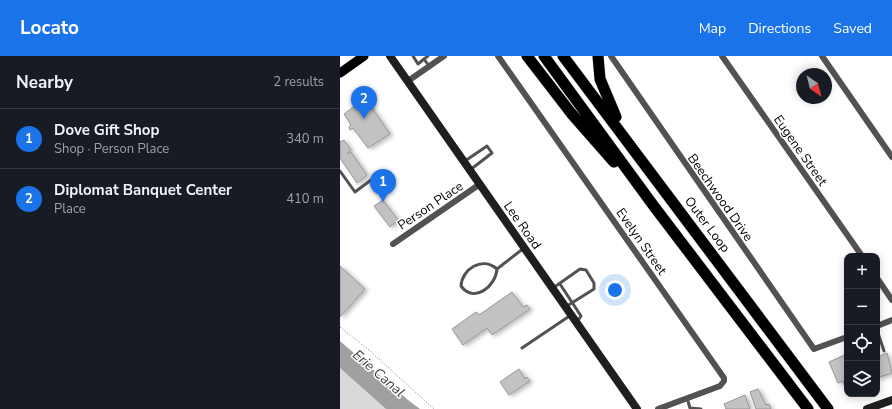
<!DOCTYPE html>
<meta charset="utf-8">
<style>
body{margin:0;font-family:"Nunito Sans",sans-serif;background:#242831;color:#f1f3f6}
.controls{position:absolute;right:12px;bottom:12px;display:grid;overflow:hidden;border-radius:8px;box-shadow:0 2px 10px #0003}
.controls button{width:36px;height:36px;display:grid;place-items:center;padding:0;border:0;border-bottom:1px solid #363941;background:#171b24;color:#f1f3f6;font:20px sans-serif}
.compass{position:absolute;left:456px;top:12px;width:36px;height:36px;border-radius:50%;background:#171b24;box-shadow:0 2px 10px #0003;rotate:145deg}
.you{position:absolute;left:275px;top:234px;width:14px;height:14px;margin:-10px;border:3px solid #fff;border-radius:50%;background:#1a73e8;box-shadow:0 0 0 6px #1a73e833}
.badge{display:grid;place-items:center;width:26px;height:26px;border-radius:50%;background:#1a73e8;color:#fff;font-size:13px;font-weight:700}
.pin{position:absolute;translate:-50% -33px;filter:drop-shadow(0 1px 2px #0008)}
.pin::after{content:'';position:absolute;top:21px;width:14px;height:12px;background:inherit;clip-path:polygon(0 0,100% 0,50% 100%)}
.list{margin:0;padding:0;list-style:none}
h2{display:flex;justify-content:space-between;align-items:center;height:52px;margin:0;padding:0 16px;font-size:17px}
h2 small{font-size:13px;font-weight:400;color:#9ea1a6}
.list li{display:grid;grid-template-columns:26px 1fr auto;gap:12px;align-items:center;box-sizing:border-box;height:60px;padding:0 16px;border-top:1px solid #363941}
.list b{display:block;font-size:15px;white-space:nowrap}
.list p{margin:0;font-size:13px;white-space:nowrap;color:#9ea1a6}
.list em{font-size:13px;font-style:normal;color:#9ea1a6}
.icon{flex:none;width:22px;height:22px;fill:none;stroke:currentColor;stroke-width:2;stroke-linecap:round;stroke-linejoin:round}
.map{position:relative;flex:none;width:552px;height:353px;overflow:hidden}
header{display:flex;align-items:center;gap:24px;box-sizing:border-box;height:56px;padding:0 20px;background:#1a73e8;color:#fff}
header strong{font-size:19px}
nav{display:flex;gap:22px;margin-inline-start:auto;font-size:14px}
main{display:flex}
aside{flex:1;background:#171b24}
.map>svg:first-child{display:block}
</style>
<header>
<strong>Locato</strong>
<nav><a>Map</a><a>Directions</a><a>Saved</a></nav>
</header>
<main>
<aside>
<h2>Nearby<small>2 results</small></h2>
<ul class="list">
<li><span class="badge">1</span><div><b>Dove Gift Shop</b><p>Shop · Person Place</p></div><em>340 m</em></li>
<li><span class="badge">2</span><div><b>Diplomat Banquet Center</b><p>Place</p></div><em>410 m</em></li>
</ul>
</aside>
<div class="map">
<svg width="552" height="353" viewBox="0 0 552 353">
<defs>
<filter id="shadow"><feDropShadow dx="3" dy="1.5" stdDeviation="2" flood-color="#0004"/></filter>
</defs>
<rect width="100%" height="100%" fill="#fff"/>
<path fill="#d9d9d9" d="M0 312 46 353H0Z"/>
<path fill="#a0a0a0" d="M0 285 68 344 80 353H46L0 312Z"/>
<path fill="#c2c2c2" stroke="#969696" filter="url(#shadow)" d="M21 45 24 49 28 46 50 78 28 92 13 72 10 74 9 71 11 69 4 58Z
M4 84 11 94 8 96V98L11 96 27 119 17 127 0 102V86Z
M43 144 58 164 50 171 34 150Z
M0 210 25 233 0 261Z
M172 236 183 251 187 249 190 253 152 279 147 272 123 289 112 273 136 256 139 259Z
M547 297 552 317 537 322V301Z
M507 298V334H506L503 325 498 327 489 306Z
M179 313 185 323 187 321 190 325 169 339 160 326Z
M418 333 426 349 429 348 431 353H416L410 336Z
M405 339 410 353H386L384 348Z"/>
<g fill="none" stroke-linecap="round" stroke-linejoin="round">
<g stroke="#dbdbdb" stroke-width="10">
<path id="primary" d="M0 17 24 0"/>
</g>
<g stroke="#dbdbdb" stroke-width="12">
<path id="highway" d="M187 0 231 57 274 106
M204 0 313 149 468 353
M223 0 488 353
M258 0 260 23 276 61"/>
</g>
<path stroke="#747474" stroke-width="1" stroke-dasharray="1 2" stroke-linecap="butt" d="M0 271 30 295 94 353"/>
<path stroke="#525252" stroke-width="3" d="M73 0 78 8 84 3
M88 0 84 3 89 10
M125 105 147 90 152 97 130 114
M0 115 15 136 35 121
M157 213C142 200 122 213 121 230 134 248 156 230 157 213L184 192
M220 228 241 260 237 266
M213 232 240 213 246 214 254 227V233L227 250
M537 274 544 295
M182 292 231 259
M347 342 350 352 361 353"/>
<path stroke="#525252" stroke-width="6" d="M158 0 384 322V325L380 330 318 353
M271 0 474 293 507 281
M382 0 522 200
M482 0 552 101
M68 25 104 0
M53 188 140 128
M537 222 552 244
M537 270 552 264"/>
<path stroke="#1f1f1f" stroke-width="8" d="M50 0 297 353
M527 353 552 344"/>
<use href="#primary" stroke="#000" stroke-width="9"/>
<use href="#highway" stroke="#000" stroke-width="11"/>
</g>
<g text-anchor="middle" stroke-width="3" stroke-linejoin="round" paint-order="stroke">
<g font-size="13" fill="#000" stroke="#fff">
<text transform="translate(461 94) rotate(55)" y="5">Eugene Street</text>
<text transform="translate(381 141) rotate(55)" y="5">Beechwood Drive</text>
<text transform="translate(90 149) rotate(-34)" y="5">Person Place</text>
<text transform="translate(368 168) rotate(53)" y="5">Outer Loop</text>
<text transform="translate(183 169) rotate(55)" y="5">Lee Road</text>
<text transform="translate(302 185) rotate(55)" y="5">Evelyn Street</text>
</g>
<g font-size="14" font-style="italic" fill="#414141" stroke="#fff">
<text transform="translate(39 317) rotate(41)" y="5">Erie Canal</text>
</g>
</g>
</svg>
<div class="controls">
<button>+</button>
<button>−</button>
<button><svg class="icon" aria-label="locate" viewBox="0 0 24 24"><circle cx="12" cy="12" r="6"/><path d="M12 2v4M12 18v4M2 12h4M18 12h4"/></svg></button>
<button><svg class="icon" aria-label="layers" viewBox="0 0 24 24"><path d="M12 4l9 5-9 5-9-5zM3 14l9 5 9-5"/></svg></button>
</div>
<svg class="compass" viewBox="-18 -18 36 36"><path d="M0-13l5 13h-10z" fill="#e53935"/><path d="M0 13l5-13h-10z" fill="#9ea1a6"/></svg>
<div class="you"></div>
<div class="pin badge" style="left:43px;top:146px">1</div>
<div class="pin badge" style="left:24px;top:63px">2</div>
</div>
</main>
